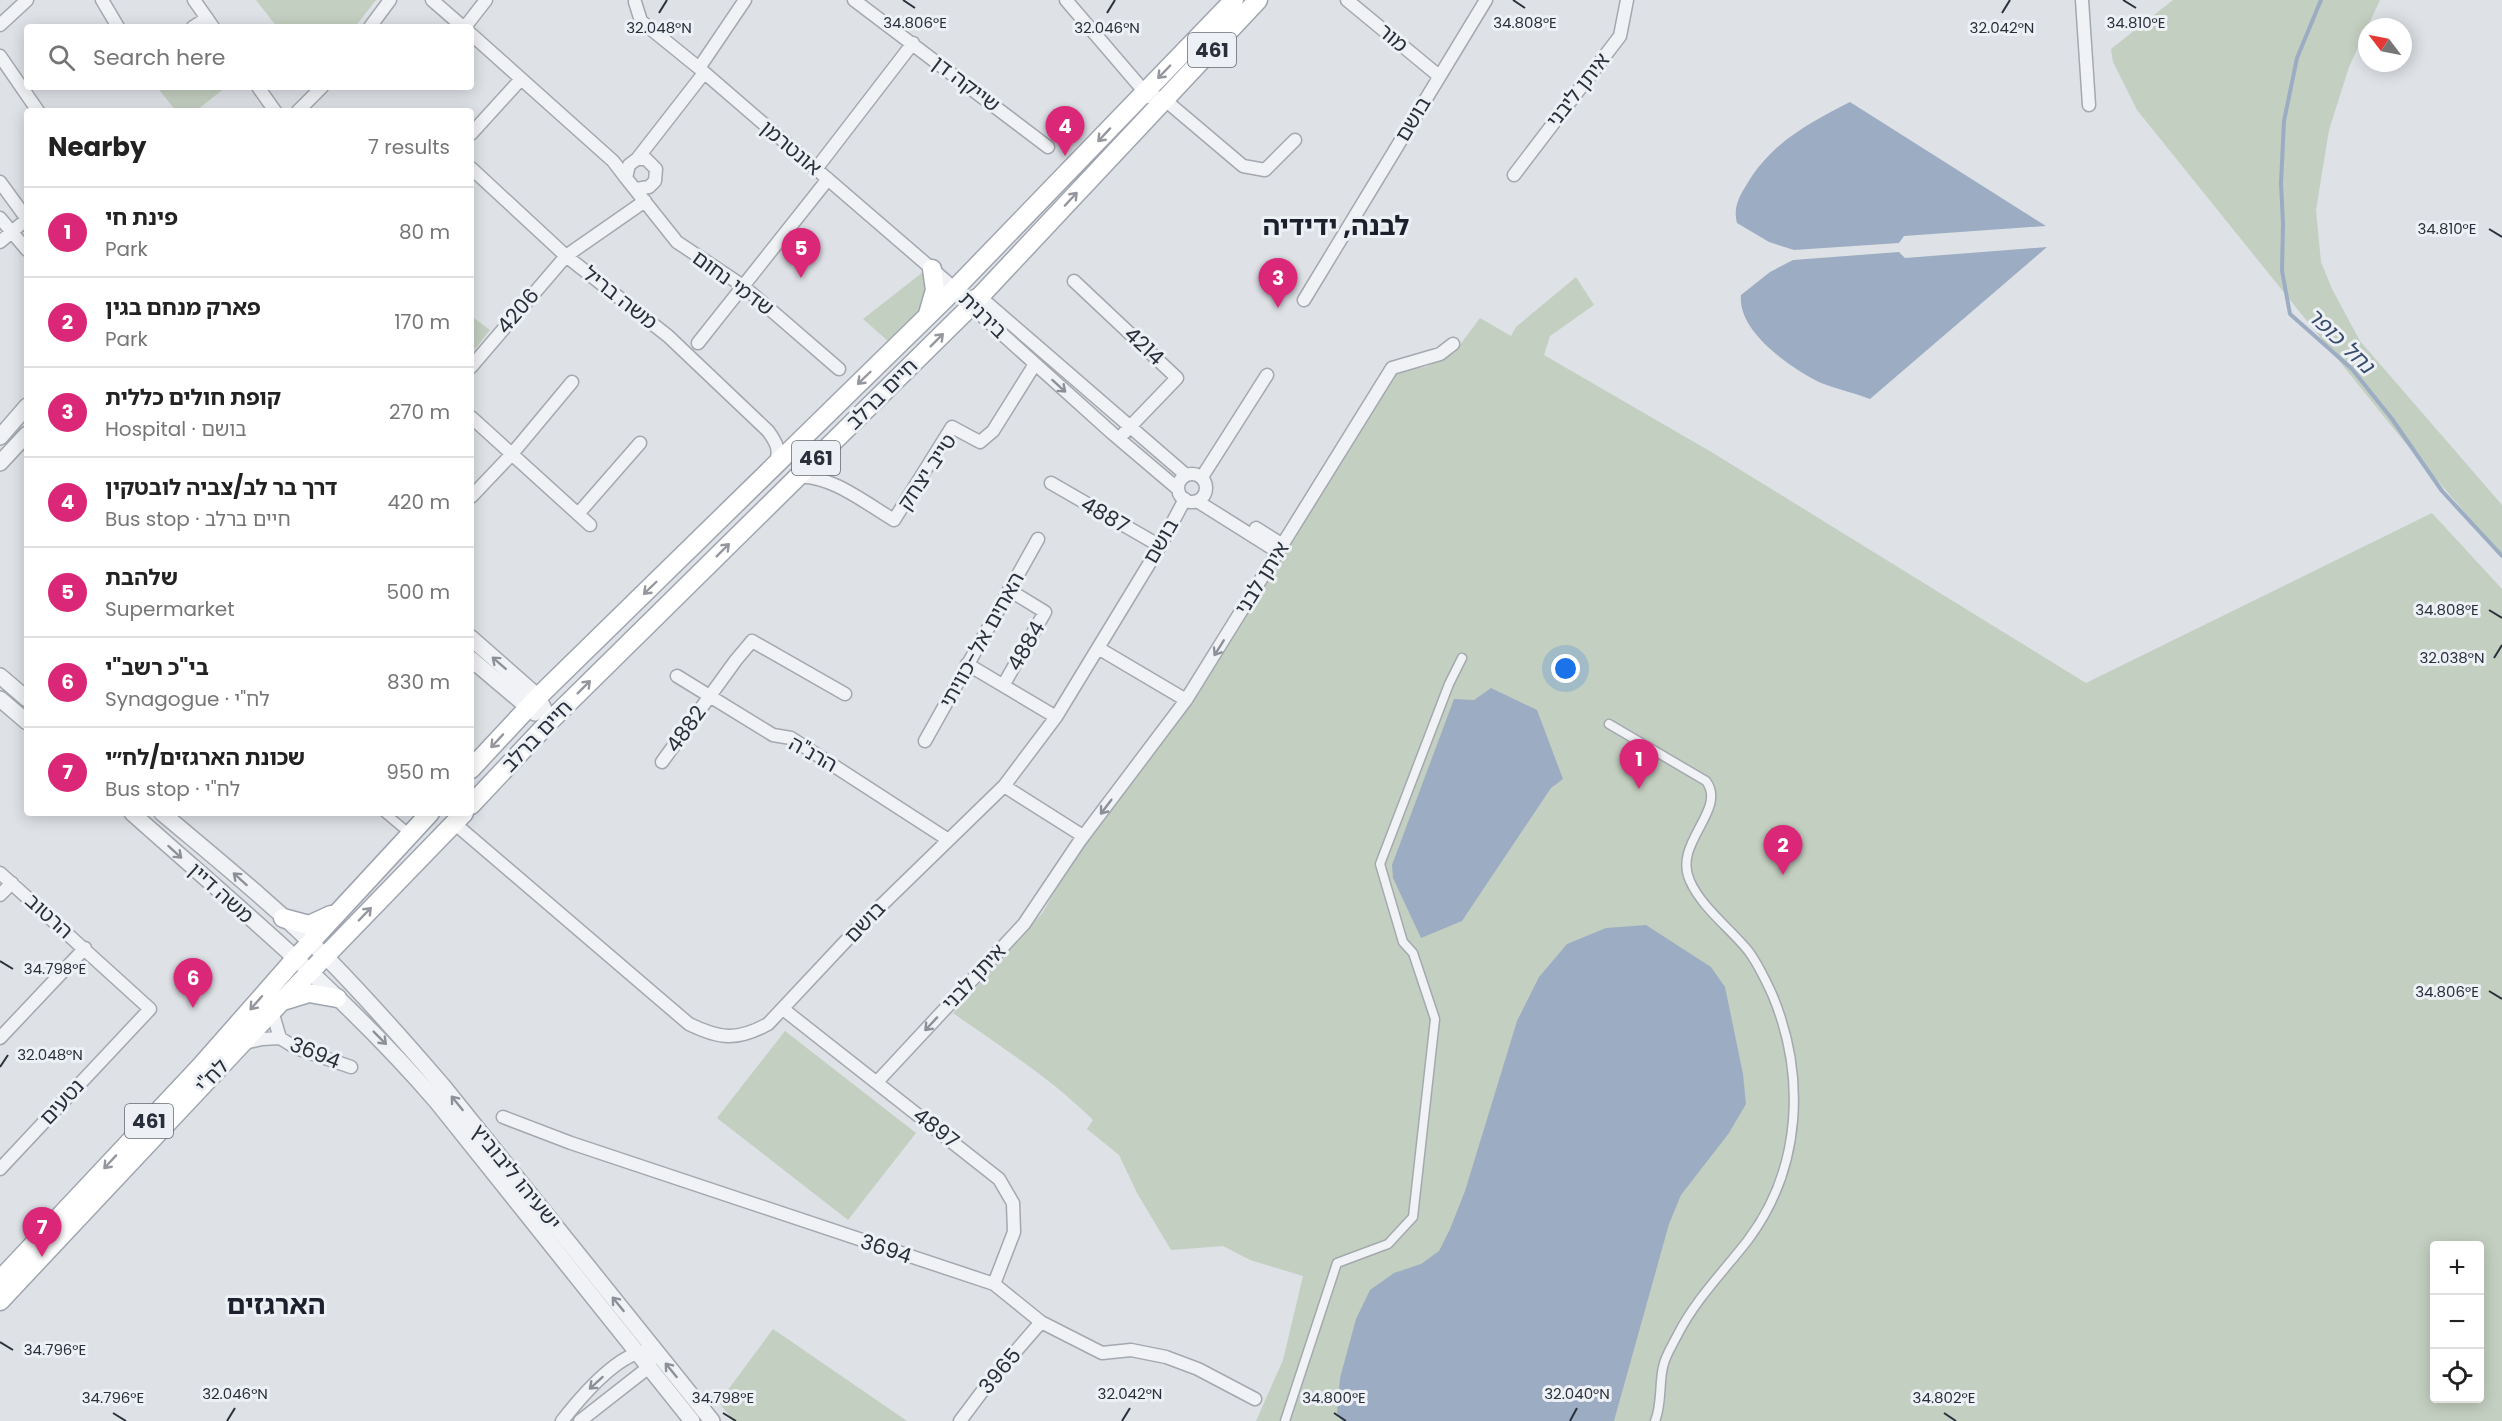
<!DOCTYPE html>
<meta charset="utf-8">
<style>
body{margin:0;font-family:Poppins,"Noto Sans Hebrew",sans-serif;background:#f2f2f2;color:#222}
.controls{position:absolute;right:18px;bottom:18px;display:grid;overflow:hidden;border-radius:6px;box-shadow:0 3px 15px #0003}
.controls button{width:54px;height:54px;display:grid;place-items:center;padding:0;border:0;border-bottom:2px solid #e0e0e0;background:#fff;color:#222;font:30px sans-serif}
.compass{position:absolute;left:2358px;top:18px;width:54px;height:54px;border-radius:50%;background:#fff;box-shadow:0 3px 15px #0003;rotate:302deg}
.you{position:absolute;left:1566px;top:669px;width:21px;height:21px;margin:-15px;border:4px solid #fff;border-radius:50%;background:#1a73e8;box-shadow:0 0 0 9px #1a73e833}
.badge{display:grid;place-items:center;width:39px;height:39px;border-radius:50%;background:#db2777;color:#fff;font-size:20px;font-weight:700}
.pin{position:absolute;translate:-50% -50px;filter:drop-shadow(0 2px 3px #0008)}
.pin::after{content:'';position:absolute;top:32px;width:21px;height:18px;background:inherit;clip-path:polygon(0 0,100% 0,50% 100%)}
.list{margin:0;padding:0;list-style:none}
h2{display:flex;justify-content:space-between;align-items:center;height:78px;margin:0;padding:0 24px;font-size:26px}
h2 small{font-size:20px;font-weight:400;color:#767676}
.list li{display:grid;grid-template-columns:39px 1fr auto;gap:18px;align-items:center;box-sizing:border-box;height:90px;padding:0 24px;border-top:2px solid #e0e0e0}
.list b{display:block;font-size:22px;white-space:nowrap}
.list p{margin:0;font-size:20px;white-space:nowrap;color:#767676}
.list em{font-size:20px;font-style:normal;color:#767676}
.icon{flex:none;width:33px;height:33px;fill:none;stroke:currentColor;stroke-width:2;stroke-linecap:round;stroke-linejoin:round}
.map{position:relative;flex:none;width:2502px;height:1421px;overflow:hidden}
.search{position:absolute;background:#fff;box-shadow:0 3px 15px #0003;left:24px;top:24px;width:450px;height:66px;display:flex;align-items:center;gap:15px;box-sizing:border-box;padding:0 21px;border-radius:6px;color:#767676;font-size:22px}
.panel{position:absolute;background:#fff;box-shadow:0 3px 15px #0003;left:24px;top:108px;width:450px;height:708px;border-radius:6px}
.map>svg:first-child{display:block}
</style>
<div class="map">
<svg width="2502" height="1421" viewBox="0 0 2502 1421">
<rect width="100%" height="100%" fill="#dee1e6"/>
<path fill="#c3cfc0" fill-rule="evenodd" d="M256 0H376L355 27H277Z
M2173 0H2380L2349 67 2329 130 2316 210 2321 262 2332 289 2360 341 2502 505V556L2402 439 2137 110 2113 62 2111 49Z
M157 87H226L196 111H176Z
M923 272 928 285 919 312 888 341 863 319Z
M1576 277 1594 305 1550 336 1544 355 1713 453 2086 683 2432 513 2502 589V1421H1256L1283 1360 1303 1276 1250 1260 1223 1246 1171 1250 1137 1193 1119 1155 1087 1129 1093 1120C1052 1079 1001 1047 953 1013L1043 912 1086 838 1189 704 1395 371 1426 367 1454 353 1480 318 1511 336 1516 327ZM2434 1246H2480V1398H2434Z
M471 316 490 330 471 354Z
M785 1031 916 1133 848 1220 717 1118Z
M773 1329 907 1421H733L719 1402Z"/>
<path fill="#9cadc3" d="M1850 102 2046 226 1904 236 1899 243 1794 250 1769 242 1737 223C1733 207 1739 197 1747 184 1771 143 1809 123 1850 102Z
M2047 247 1870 399C1854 393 1837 389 1821 383 1792 369 1737 332 1741 295L1770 272 1793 260 1899 252 1905 258Z
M1491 688 1537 710 1563 779 1551 788 1462 921 1421 938 1393 878 1392 865 1454 699 1474 700Z
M1646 925 1711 967 1725 987 1743 1074 1746 1104 1729 1133 1681 1195 1669 1224 1614 1421H1342L1337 1413 1340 1378 1356 1319 1370 1290 1394 1273 1421 1264 1439 1251 1450 1229 1465 1191 1517 1021 1539 977 1567 944 1606 928Z"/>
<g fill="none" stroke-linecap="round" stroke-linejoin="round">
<path stroke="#9cadc3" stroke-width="4" d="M2321 0 2297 58 2284 121 2281 183 2283 224 2282 271 2290 314 2352 369 2392 419 2442 491 2502 556"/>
<g stroke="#a4a8af" stroke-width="11">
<path id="pedestrian" d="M1609 724 1706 781C1728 810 1672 843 1690 881 1701 906 1727 926 1745 947 1756 959 1765 979 1772 994 1806 1075 1802 1168 1748 1240 1724 1271 1696 1299 1678 1334 1673 1344 1665 1356 1663 1367 1659 1384 1662 1405 1655 1421
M385 813 410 834
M1285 1421 1337 1263 1388 1244 1413 1217 1435 1019 1413 953 1403 942 1380 864 1449 684 1462 658"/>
</g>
<g stroke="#a4a8af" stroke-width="15">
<path id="minor" d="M102 0 118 27
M194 0 213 27
M432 0 463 27
M854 0 1048 147
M1066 0 1149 97
M1347 0 1439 76
M2082 0 2089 105
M635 2 641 21 699 68 946 281 971 306 1112 433 1178 489
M0 25 27 0
M193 27 207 18
M370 27 390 0
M465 27 486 0
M471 34 613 161 626 178
M0 56 38 111
M699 68 745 0
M258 87 275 111
M1144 92 1165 100 1243 166 1265 170 1295 140
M298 111 322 87
M471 134 521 79
M637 159 704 73
M471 168 566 256 668 336 768 431C776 442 781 450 775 464
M816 169 913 43
M1514 175 1620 36 1627 0
M0 182 27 219
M636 189 649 187 655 181 656 169 646 159H637L629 165 626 178 677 242 743 286 839 369
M0 218 27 250
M0 242 27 219
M1074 281 1177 378 1124 433
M974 296 986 302 1186 475
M1304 300 1486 0
M698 343 828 179
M471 367 566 256 645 201
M471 417 590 525
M1178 488a14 14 0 1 1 28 0a14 14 0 1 1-28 0Z
M797 477C828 473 867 504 894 520L952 427 980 442 993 431 1035 364
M1202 477 1267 375
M1051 483 1160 546
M471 497 512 454 572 382
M1197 501 1278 552
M578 514 640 443
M1256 528 1283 545
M1098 648 1186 700
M967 664 1056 717
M677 676 773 735 791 738 947 839
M1004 684 1045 612 1009 590
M925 741 1038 539
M662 762 736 660 752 641 845 694
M1004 786 1083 836
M454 823 689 1024C720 1039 737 1041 768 1024L858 928 1004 786 1056 717 1160 546 1185 499
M0 873 150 1009 0 1169
M0 895 12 883
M783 1009 999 1179 1013 1203 1014 1232 994 1284
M272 1011 280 1038
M0 1038 85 948
M244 1043 262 1039 280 1038 296 1048 351 1067
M877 1082 1024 924 1079 842 1186 700 1392 368 1440 354 1453 344
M503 1117 571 1143 994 1284 1041 1322 1102 1353 1131 1350 1166 1357 1198 1369 1255 1399
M562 1421C580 1398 616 1355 646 1351
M580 1421 649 1367 651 1360
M960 1421 990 1381 1041 1322"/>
</g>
<g stroke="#a4a8af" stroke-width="18">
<path id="tertiary" d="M0 437 27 406
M0 463 27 434
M471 638 538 697 550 721
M471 659 535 713
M0 676 27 699
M0 699 27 722
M132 813C236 906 346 996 437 1102L692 1421
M162 813C219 861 277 908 330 961 369 1001 406 1043 443 1086L712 1421"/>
</g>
<g stroke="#9fa5b0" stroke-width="21">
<path id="primary" d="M928 314 935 290 932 269
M471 769 538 697 946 298 1234 0
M471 805 550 721 971 306 1258 0
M283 918 309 925 331 915
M283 1001 309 993 337 998
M0 1280 200 1067 295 959 430 813
M0 1301 279 1004 464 813"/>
</g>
<use href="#pedestrian" stroke="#f0f2f5" stroke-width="8"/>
<use href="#minor" stroke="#f0f2f5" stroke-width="12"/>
<use href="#tertiary" stroke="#f0f2f5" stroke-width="15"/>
<use href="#primary" stroke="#fff" stroke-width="18"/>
</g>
<defs><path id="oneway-shaft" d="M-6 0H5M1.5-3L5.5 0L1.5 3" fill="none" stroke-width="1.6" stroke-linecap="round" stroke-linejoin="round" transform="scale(1.5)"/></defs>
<g stroke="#94979d">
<use href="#oneway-shaft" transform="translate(1164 72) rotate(134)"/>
<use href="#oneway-shaft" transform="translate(1104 135) rotate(133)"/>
<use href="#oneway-shaft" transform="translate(1071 199) rotate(-47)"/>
<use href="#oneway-shaft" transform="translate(937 340) rotate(-45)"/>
<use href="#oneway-shaft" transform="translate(864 378) rotate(136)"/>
<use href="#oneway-shaft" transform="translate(723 550) rotate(-45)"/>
<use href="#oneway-shaft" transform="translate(650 588) rotate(136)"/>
<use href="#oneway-shaft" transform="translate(584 687) rotate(-45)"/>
<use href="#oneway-shaft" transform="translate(497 741) rotate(133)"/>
<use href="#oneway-shaft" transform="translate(365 914) rotate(-46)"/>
<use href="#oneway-shaft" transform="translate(256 1003) rotate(131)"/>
<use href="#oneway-shaft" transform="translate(110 1162) rotate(133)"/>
</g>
<g stroke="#8c9098">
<use href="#oneway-shaft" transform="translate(1059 386) rotate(42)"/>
<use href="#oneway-shaft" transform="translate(1219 648) rotate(122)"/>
<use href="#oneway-shaft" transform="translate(499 663) rotate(-139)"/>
<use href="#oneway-shaft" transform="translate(1106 807) rotate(127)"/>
<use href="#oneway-shaft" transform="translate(175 852) rotate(42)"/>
<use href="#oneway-shaft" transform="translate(240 879) rotate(-138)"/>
<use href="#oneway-shaft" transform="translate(931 1024) rotate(133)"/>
<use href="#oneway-shaft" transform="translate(380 1038) rotate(45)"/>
<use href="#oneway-shaft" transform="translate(457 1103) rotate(-129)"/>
<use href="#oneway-shaft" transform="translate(618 1304) rotate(-129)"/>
<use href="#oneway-shaft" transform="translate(671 1370) rotate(-129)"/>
<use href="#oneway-shaft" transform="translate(596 1383) rotate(138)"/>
</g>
<path fill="none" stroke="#292f3b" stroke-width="2" d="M903 0 915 8M1513 0 1525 8M2123 0 2136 8M659 13 667 0M1107 13 1115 0M2002 13 2010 0M2489 229 2502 237M2489 610 2502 618M2494 658 2502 645M0 961 13 969M2489 991 2502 999M0 1067 8 1055M0 1342 13 1350M113 1413 126 1421M723 1413 736 1421M1334 1413 1346 1421M1944 1413 1956 1421M227 1421 235 1408M1122 1421 1130 1408M1570 1421 1577 1408"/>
<g text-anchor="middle" stroke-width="6" stroke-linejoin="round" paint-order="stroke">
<g fill="#edf0f4" stroke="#646972" stroke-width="1.5">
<rect x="1188" y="33" width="48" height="34" rx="4.5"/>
<rect x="792" y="441" width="48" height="34" rx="4.5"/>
<rect x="125" y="1104" width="48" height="34" rx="4.5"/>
</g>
<g font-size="20" font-weight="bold" fill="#292f3b">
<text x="1212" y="57">461</text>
<text x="816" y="465">461</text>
<text x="149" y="1128">461</text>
</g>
<g font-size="21" fill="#292f3b" stroke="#edf0f4">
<text transform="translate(1393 38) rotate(40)" y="7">מור</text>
<text transform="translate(966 84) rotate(37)" y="7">שייקה דן</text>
<text transform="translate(1578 90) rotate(-52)" y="7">איתן ליבני</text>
<text transform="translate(1413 119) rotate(-59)" y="7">בושם</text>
<text transform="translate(791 148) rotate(40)" y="7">אונטרמן</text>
<text transform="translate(733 283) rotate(36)" y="7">שדמי נחום</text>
<text transform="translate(620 298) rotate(38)" y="7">משה בריל</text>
<text transform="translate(518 311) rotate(-49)" y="7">4206</text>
<text transform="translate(983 315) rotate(44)" y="7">בירנית</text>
<text transform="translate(1144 346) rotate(43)" y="7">4214</text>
<text transform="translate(882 394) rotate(-45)" y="7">חיים ברלב</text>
<text transform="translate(927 472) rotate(-56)" y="7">טייב יצחק</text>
<text transform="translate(1105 515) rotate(30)" y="7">4887</text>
<text transform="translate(1161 541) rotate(-60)" y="7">בושם</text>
<text transform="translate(1262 578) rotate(-58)" y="7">איתן לבני</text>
<text transform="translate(982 640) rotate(-61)" y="7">האחים אל-כוויתי</text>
<text transform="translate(1026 646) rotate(-60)" y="7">4884</text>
<text transform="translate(686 729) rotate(-54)" y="7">4882</text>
<text transform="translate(537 736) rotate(-46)" y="7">חיים ברלב</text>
<text transform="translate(813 754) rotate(29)" y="7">הרנ"ה</text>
<text transform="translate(221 893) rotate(42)" y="7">משה דיין</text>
<text transform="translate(49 916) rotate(42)" y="7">הרטוב</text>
<text transform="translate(865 922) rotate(-46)" y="7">בושם</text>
<text transform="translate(974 977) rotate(-47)" y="7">איתן לבני</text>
<text transform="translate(315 1053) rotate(22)" y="7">3694</text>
<text transform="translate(212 1076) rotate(-47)" y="7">לח"י</text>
<text transform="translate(62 1102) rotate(-47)" y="7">נטעים</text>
<text transform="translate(936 1128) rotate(38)" y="7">4897</text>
<text transform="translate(516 1177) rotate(51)" y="7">ישעיהו ליבוביץ</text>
<text transform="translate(886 1249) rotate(18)" y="7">3694</text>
<text transform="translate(1000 1371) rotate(-50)" y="7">3965</text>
</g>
<g font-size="22" font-style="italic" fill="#374c6b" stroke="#edf0f4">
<text transform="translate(2341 340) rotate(44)" y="8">נחל כופר</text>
</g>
<g font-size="27" font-weight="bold" fill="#1b202c" stroke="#edf0f4">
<text x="1336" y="235">לבנה, ידידיה</text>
<text x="276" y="1314">הארגזים</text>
</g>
</g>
<g font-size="15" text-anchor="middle" fill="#292f3b" stroke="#edf0f4" stroke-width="6" stroke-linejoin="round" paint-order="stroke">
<text x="915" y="28">34.806°E</text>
<text x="1525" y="28">34.808°E</text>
<text x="2136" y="28">34.810°E</text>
<text x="659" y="33">32.048°N</text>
<text x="1107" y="33">32.046°N</text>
<text x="2002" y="33">32.042°N</text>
<text x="2447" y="234">34.810°E</text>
<text x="2447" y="615">34.808°E</text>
<text x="2452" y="663">32.038°N</text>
<text x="55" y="974">34.798°E</text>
<text x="2447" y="997">34.806°E</text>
<text x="50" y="1060">32.048°N</text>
<text x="55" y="1355">34.796°E</text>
<text x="235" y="1399">32.046°N</text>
<text x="1130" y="1399">32.042°N</text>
<text x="1577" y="1399">32.040°N</text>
<text x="113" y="1403">34.796°E</text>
<text x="723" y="1403">34.798°E</text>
<text x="1334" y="1403">34.800°E</text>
<text x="1944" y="1403">34.802°E</text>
</g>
</svg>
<div class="controls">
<button>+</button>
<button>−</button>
<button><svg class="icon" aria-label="locate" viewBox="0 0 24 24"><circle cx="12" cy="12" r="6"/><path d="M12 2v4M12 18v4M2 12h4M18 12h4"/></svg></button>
</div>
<svg class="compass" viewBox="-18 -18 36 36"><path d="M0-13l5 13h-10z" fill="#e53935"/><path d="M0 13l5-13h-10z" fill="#767676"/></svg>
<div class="you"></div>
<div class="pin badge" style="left:1639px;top:789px">1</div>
<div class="pin badge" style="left:1783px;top:875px">2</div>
<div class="pin badge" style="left:1278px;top:308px">3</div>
<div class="pin badge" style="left:1065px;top:156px">4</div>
<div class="pin badge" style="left:801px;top:278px">5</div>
<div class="pin badge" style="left:193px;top:1008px">6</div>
<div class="pin badge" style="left:42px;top:1257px">7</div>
<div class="search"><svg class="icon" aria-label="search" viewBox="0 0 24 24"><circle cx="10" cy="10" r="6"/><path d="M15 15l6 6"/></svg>Search here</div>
<section class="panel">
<h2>Nearby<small>7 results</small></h2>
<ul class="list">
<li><span class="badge">1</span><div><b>פינת חי</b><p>Park</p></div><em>80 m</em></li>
<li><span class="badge">2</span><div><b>פארק מנחם בגין</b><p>Park</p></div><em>170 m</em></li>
<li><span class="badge">3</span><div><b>קופת חולים כללית</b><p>Hospital · בושם</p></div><em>270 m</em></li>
<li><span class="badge">4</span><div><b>דרך בר לב/צביה לובטקין</b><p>Bus stop · חיים ברלב</p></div><em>420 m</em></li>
<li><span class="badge">5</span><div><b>שלהבת</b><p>Supermarket</p></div><em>500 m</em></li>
<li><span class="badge">6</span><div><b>בי&quot;כ רשב&quot;י</b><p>Synagogue · לח&quot;י</p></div><em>830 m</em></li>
<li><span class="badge">7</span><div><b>שכונת הארגזים/לח״י</b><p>Bus stop · לח&quot;י</p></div><em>950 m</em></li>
</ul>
</section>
</div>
